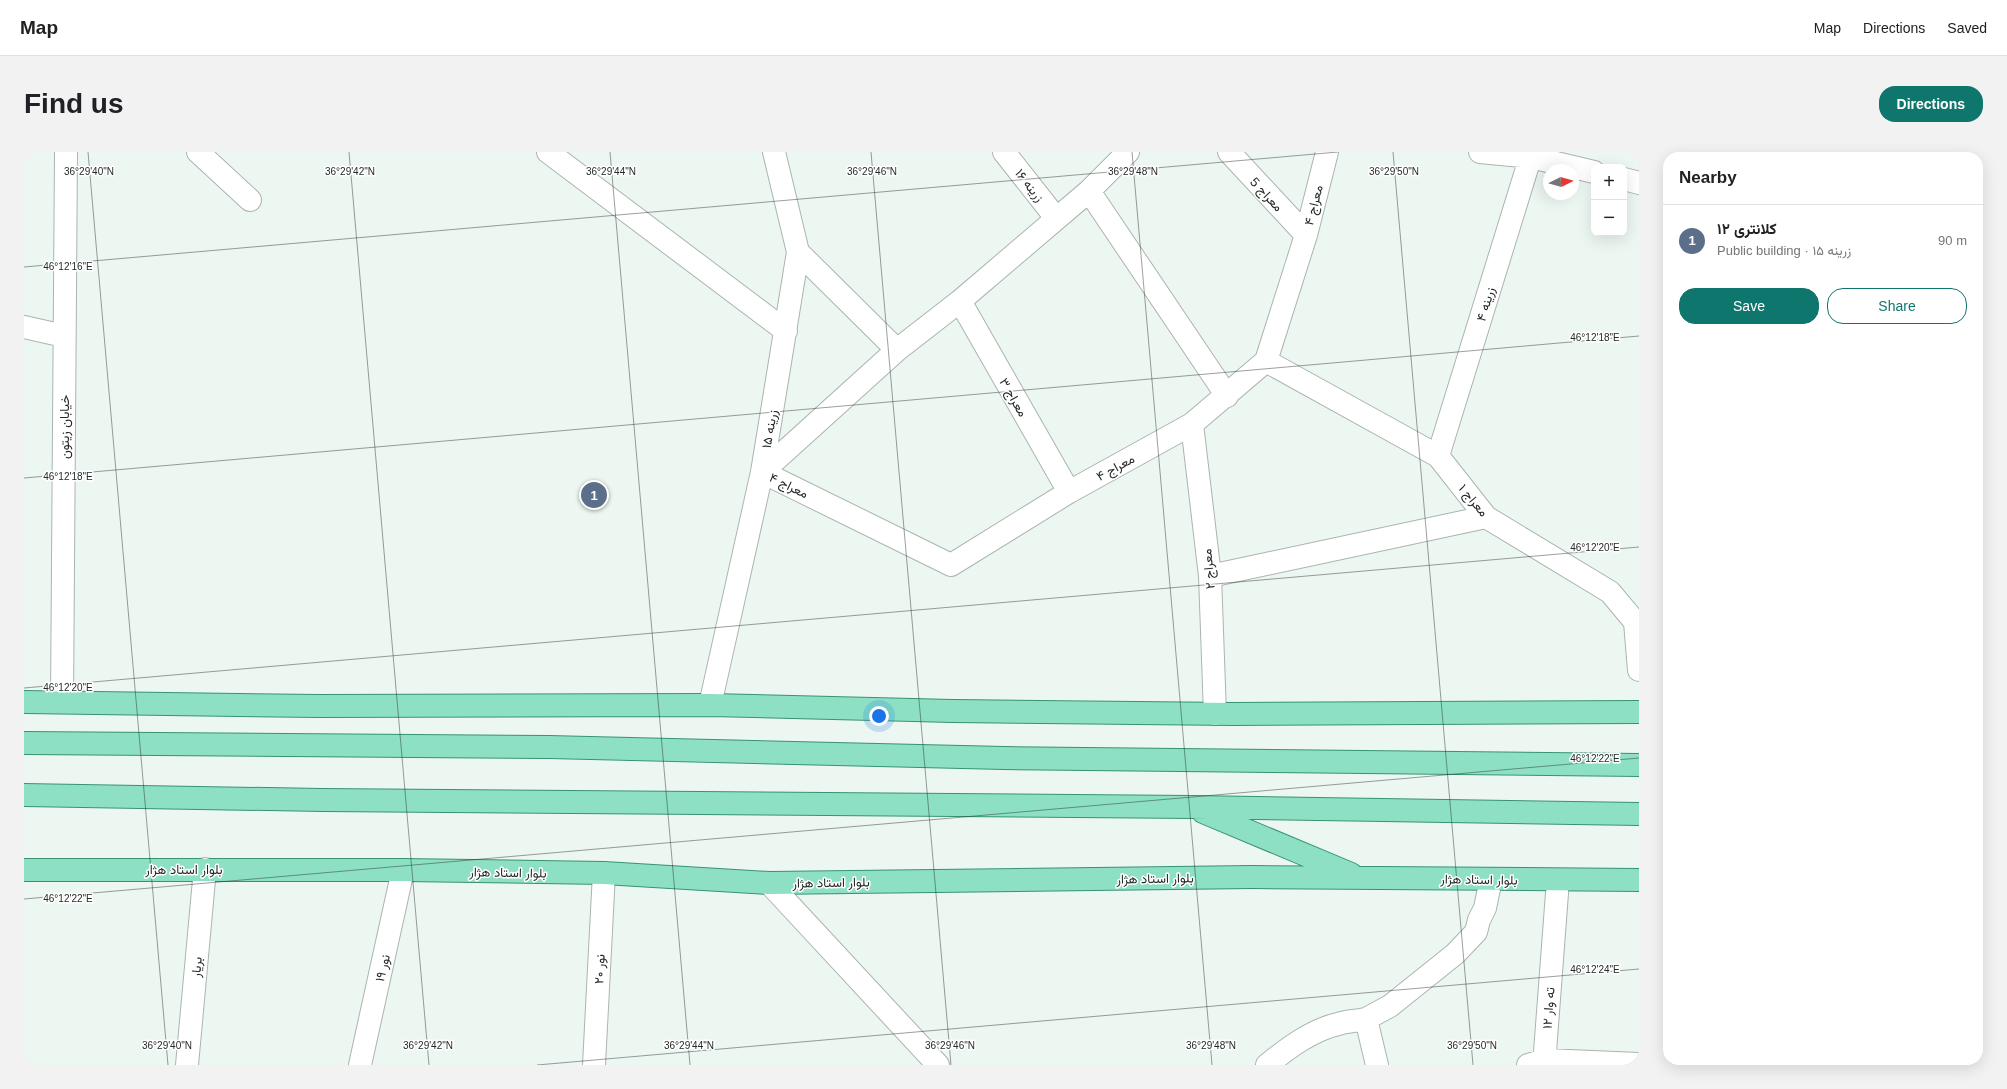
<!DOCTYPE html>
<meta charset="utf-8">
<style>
body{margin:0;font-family:Helvetica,Vazirmatn,sans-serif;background:#f2f2f2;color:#202124}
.controls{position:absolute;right:12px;top:12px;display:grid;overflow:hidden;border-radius:8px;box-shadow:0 4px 16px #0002}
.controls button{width:36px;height:36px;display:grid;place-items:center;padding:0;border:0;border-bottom:1px solid #e0e0e0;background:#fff;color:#202124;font:20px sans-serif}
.compass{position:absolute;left:1519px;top:12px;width:36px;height:36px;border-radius:50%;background:#fff;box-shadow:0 4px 16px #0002;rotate:85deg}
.you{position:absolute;left:855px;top:564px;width:14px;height:14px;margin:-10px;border:3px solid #fff;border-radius:50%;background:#1a73e8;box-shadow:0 0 0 6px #1a73e833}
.badge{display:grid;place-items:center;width:26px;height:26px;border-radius:50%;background:#0f766e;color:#fff;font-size:13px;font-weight:700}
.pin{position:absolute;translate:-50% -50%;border:2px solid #fff;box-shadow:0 1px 4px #0006}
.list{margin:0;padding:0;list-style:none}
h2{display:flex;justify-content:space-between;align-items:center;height:52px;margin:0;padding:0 16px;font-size:17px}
h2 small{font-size:13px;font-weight:400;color:#757577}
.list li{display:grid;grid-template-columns:26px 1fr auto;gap:12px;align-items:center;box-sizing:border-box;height:72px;padding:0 16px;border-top:1px solid #e0e0e0}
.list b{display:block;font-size:15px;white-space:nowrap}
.list p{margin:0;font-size:13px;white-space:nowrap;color:#757577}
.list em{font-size:13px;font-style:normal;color:#757577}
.actions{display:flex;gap:8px;padding:12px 16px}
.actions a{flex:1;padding:9px 0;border:1px solid #0f766e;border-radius:16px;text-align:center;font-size:14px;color:#0f766e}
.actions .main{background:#0f766e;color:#fff}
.map{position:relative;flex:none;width:1615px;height:913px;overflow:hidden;border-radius:16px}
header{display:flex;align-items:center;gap:24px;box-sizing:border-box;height:56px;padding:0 20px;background:#fff;border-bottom:1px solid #e0e0e0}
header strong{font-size:19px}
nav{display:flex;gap:22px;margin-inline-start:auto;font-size:14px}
.intro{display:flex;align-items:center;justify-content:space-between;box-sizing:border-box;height:96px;padding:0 24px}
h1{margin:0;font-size:28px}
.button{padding:10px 18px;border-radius:16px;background:#0f766e;color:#fff;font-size:14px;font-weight:700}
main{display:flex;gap:24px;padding:0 24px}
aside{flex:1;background:#fff;border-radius:16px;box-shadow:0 4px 16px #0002}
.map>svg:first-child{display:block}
</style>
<header>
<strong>Map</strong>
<nav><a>Map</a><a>Directions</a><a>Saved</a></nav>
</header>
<div class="intro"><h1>Find us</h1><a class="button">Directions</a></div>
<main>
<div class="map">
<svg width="1615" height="913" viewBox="0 0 1615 913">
<rect width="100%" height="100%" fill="#edf7f2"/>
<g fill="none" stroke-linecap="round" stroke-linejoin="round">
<g stroke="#abb4af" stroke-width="24">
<path id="minor" d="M174 0 226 48
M524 0 762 179
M980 0 1032 66
M1104 0 1065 39 936 149 873 198 738 320 927 413 1045 340 1168 272 1242 209 1282 83 1303 0
M1205 0 1282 83
M1456 0 1507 5 1570 20
M1600 27 1615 31
M1065 39 1203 244
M774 100 873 198
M936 149 1045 340
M0 175 40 184
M1242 209 1414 304 1462 365 1586 440 1611 470 1615 518
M1168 272 1186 424 1191 562
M1414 304 1508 0
M1186 424 1462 365
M38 550 42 0
M686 553 738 320 774 100 750 0
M745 731 914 913
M163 913 181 717
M336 913 379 718
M570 913 580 721
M1243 913C1264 896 1288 878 1314 872 1323 869 1333 869 1342 867
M1353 913 1342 867 1366 854 1431 802 1452 780 1455 768 1461 756 1467 727
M1504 913 1521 908 1615 912
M1520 913 1534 728"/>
</g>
<g stroke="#379373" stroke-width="24">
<path id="major" d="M0 550 294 554 686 553 929 559 1209 562 1615 560
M0 591 525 595 980 606 1615 613
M0 643 299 648 1169 655 1615 662
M1179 660 1327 722
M0 718H379L580 721 745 731 1228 725 1615 728"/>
</g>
<use href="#minor" stroke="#fff" stroke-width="22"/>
<use href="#major" stroke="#8de0c4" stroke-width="22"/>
</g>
<path fill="none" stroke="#252927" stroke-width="1" stroke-opacity="0.45" d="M64 0 144 913M325 0 405 913M586 0 666 913M847 0 927 913M1108 0 1188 913M1369 0 1449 913M0 115 1314 0M0 326 1615 184M0 536 1615 395M0 747 1615 606M513 913 1615 817"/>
<g text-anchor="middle" stroke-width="3" stroke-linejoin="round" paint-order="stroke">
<g font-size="13" fill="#252927" stroke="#fff">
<text transform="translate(1006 33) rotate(52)" y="5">زرینه ۱۶</text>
<text transform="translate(1243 42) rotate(47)" y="5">معراج 5</text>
<text transform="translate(1289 53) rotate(-76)" y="5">معراج ۴</text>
<text transform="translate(1461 152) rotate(-73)" y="5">زرینه ۴</text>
<text transform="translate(990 245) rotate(60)" y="5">معراج ۳</text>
<text transform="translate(40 275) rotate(-90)" y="5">خیابان زیتون</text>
<text transform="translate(745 277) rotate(-80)" y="5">زرینه ۱۵</text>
<text transform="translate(1091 315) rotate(-29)" y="5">معراج ۴</text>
<text transform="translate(765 333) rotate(26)" y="5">معراج ۴</text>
<text transform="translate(1450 348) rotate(50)" y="5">معراج ۱</text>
<text transform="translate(1184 417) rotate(-95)" y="5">معراج ۲</text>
<text x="160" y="722">بلوار استاد هژار</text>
<text transform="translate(484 720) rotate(1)" y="5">بلوار استاد هژار</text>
<text transform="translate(1131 726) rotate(-1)" y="5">بلوار استاد هژار</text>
<text transform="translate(1455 727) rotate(1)" y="5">بلوار استاد هژار</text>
<text transform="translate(807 730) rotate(-1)" y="5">بلوار استاد هژار</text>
<text transform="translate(172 815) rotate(-85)" y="5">بریار</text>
<text transform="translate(358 816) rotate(-77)" y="5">نور ۱۹</text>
<text transform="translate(575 817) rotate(-87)" y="5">نور ۲۰</text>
<text transform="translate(1524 856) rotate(-86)" y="5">ته وار ۱۲</text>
</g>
</g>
<g font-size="10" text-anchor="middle" fill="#252927" stroke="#fff" stroke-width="3" stroke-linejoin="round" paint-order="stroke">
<text x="65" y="23">36°29'40"N</text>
<text x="326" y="23">36°29'42"N</text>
<text x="587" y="23">36°29'44"N</text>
<text x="848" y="23">36°29'46"N</text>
<text x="1109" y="23">36°29'48"N</text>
<text x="1370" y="23">36°29'50"N</text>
<text x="44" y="118">46°12'16"E</text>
<text x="1571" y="189">46°12'18"E</text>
<text x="44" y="328">46°12'18"E</text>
<text x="1571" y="399">46°12'20"E</text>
<text x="44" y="539">46°12'20"E</text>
<text x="1571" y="610">46°12'22"E</text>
<text x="44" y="750">46°12'22"E</text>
<text x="1571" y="821">46°12'24"E</text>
<text x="143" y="897">36°29'40"N</text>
<text x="404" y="897">36°29'42"N</text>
<text x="665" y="897">36°29'44"N</text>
<text x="926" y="897">36°29'46"N</text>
<text x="1187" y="897">36°29'48"N</text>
<text x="1448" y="897">36°29'50"N</text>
</g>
</svg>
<div class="controls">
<button>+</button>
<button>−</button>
</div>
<svg class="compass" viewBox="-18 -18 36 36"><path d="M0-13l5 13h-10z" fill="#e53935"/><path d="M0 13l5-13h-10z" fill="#757577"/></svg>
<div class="you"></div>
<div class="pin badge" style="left:570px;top:343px;background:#5c6f8a">1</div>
</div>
<aside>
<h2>Nearby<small></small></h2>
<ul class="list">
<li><span class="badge" style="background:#5c6f8a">1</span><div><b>کلانتری ۱۲</b><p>Public building · زرینه ۱۵</p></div><em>90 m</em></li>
</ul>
<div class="actions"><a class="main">Save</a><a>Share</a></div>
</aside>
</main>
